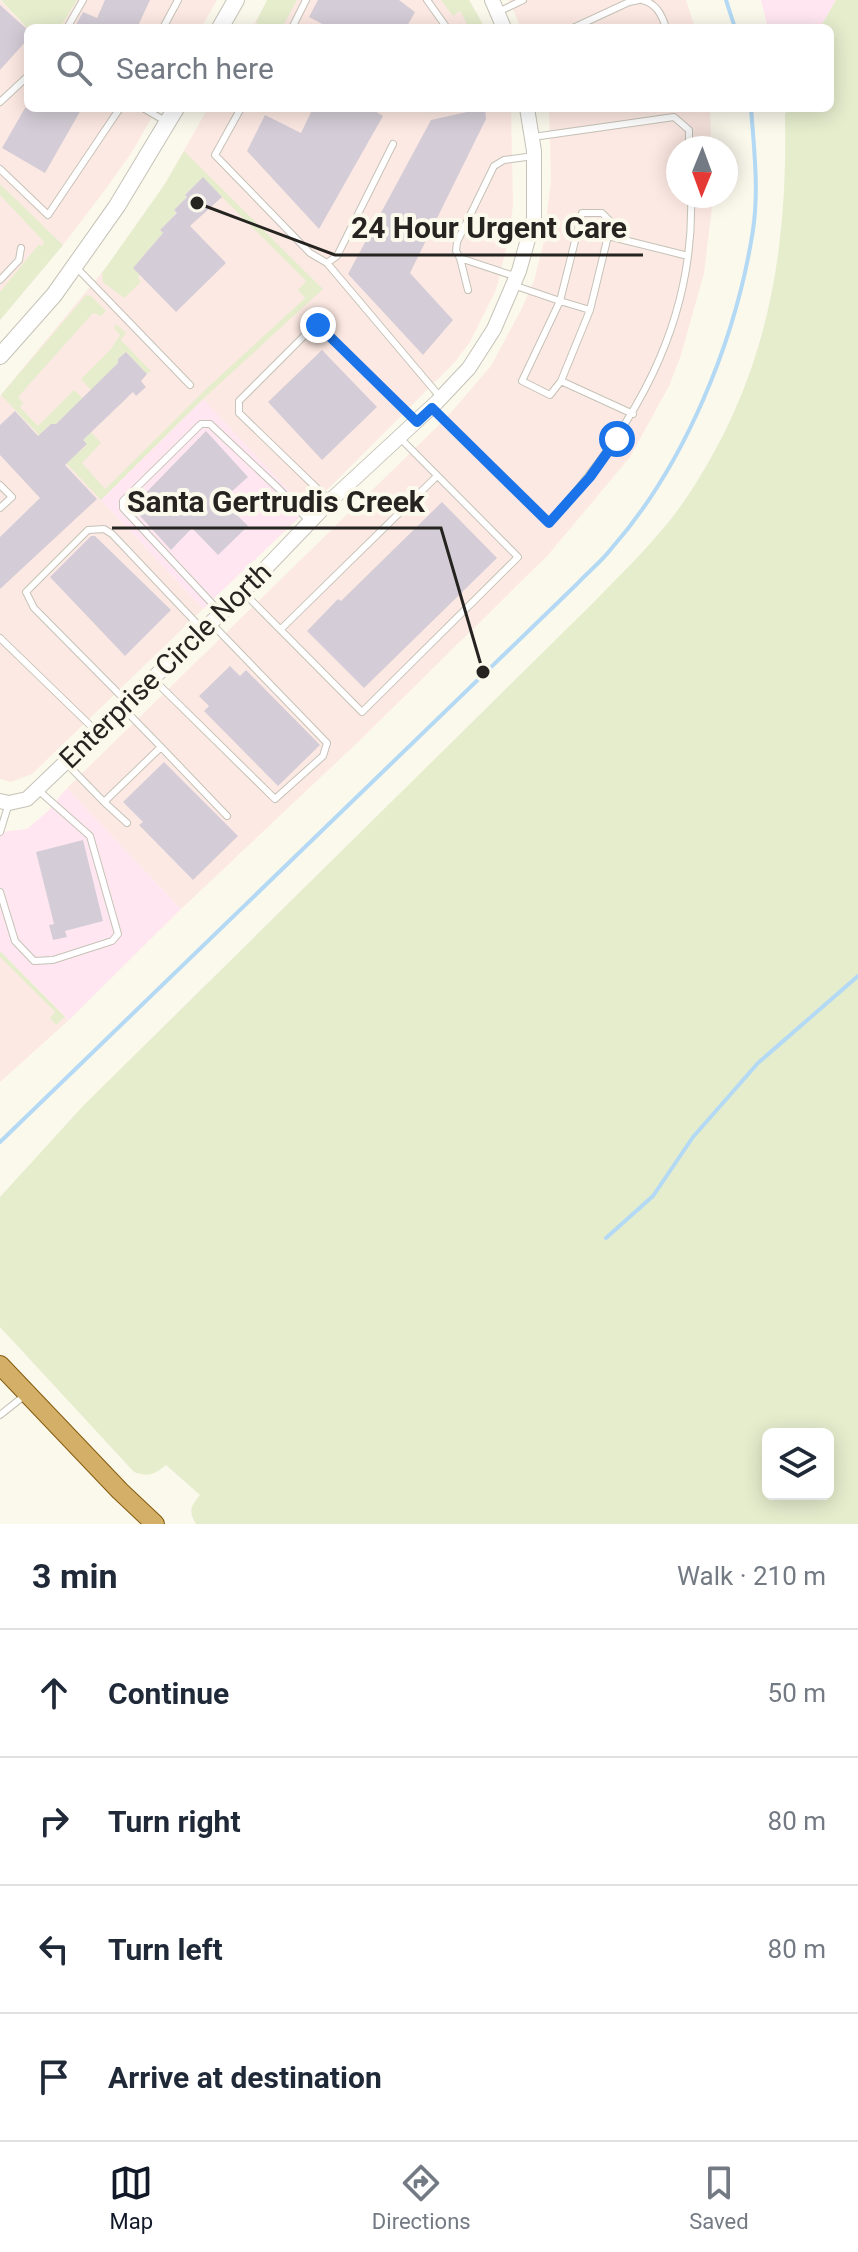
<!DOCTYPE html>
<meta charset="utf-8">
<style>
body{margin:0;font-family:Roboto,sans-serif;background:#f6f6f7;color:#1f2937}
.controls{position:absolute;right:24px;bottom:24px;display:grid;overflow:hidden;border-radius:12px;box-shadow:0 4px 20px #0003}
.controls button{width:72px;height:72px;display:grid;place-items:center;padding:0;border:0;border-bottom:2px solid #e0e1e3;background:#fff;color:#1f2937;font:40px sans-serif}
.compass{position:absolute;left:666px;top:136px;width:72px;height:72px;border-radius:50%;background:#fff;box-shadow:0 4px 20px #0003;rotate:181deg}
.stop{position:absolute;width:24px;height:24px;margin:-18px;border:6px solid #1a73e8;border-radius:50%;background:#fff}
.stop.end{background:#1a73e8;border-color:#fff;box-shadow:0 2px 8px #0008}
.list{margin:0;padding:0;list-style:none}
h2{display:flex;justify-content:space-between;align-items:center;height:104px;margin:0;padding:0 32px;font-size:34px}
h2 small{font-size:26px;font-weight:400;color:#747a83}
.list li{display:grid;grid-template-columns:52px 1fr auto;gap:24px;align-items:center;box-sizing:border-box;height:128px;padding:0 32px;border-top:2px solid #e0e1e3}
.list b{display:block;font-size:30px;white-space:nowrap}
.list em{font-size:26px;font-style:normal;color:#747a83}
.icon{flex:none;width:44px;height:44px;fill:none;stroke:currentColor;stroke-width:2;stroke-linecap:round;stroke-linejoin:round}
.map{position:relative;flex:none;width:858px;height:1524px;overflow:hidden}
.search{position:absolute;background:#fff;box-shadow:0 4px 20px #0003;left:24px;right:24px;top:24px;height:88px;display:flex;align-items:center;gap:20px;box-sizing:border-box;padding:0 28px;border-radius:12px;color:#747a83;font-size:30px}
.sheet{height:616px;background:#fff}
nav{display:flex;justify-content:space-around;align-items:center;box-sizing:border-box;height:112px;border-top:2px solid #e0e1e3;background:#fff;font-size:22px;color:#747a83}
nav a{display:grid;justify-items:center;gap:4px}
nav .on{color:#111827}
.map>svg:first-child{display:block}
</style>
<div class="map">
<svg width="858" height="1524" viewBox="0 0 858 1524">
<rect width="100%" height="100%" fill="#fbf8ec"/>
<path fill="#fde9e3" d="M0 0 28 29V108H157L132 152 105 190 63 245 0 320Z
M77 0H217L201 28H60Z
M268 0H469L485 28H252Z
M509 0H686L695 28H521Z
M208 108H511L513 204 509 237 496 290 470 342 454 363 307 510 203 400 101 500 203 609 32 774 11 782 0 779V396L113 259 165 184Z
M549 108H710L711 148H678V196H712V207L704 273 681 355 669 386 630 457 548 555 358 742 181 909 67 788 447 417 491 366 521 310 534 281 543 245 551 181Z
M0 951 69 1020 0 1082Z"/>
<path fill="#ffe6f0" d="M761 0H836L820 28H768Z
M203 399 307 510 203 609 101 500Z
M67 788 181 909 69 1020 0 951V832L27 829 47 812Z"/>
<path fill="#e6edcd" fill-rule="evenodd" d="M1 0H77L60 28 28 29Z
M267 0H297L282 28H263L256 22Z
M441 0H469L485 28H469L460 11 453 16Z
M836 0H858V1524H196C188 1511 191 1506 200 1495L166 1465C154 1475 149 1477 134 1472L0 1327V1197L83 1106 592 604C626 569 662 535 689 494 767 376 788 254 785 115L787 108H830V28H820ZM768 1434H828V1494H768Z
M184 151 323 289 203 399 101 500 1 395 86 295 91 296 106 311 101 316 93 313 18 397 23 403 20 407 38 426 74 390 83 398 56 424H50L43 431 78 453 87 445 83 440 91 432 101 443 82 463 105 489 208 387 305 298 298 290 306 281 203 178 185 194 187 197 174 210 177 213 160 230 163 233 133 268 140 275 138 278 141 282 124 298 103 282 102 273 165 184Z
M0 184 63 245 0 320V292L39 244 42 246 44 242 0 195Z
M116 324 126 333 121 340 151 371 147 374 126 352 118 359V363L91 390 81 379 110 350 120 335 114 328Z
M0 951 65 1017 56 1025 50 1018 55 1012 0 957Z"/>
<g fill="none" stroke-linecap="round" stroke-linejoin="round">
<path stroke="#b3d9f4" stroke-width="4" d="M726 0 735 28
M0 1142 577 584C588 572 601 562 611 549 685 465 736 340 753 230 759 190 754 148 751 108
M606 1238 653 1196 693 1137 758 1063 858 976"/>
</g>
<path fill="#d4cdd7" d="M105 0H150L137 28H74L83 12 97 18Z
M318 0H399L415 12 406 28H330L309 17Z
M0 5 28 30V39L0 70Z
M25 108H82L45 173 2 148Z
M313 108H370L383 116 319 229 247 151 265 115 301 133Z
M485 108 486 119 410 273 453 320 423 355 348 274 431 120Z
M203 177 222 197 190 226 226 263 176 312 133 268 163 233 160 230 177 213 174 210 187 197 185 195Z
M322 350 377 407 322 460 268 402Z
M126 352 147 374 141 381 146 387 136 396 133 392 83 440 87 444 65 465 97 499 0 589V537L40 498 0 455V425L15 411 38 436 51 424H56L118 363V359Z
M206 431 248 477 222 500 248 526 218 555 192 528 171 550 132 507Z
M442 502 497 558 364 688 307 631 338 599 341 601Z
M91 536H95L171 610 125 656 50 577Z
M230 666 240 676 246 670 320 745 278 786 204 711 209 706 199 696Z
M164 762 238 836 193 880 139 825 143 822 123 802Z
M83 840 103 921 65 931 67 937 53 940 49 925 54 924 36 852Z"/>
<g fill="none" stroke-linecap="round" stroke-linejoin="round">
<g stroke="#c5c2b7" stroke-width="8">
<path id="service" d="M427 0 447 28
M642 0C656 3 662 15 666 28
M498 12 523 0
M67 28 83 0
M163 28 178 0
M292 28 306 0
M573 28 629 2 639 0
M0 102 28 76
M143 108 167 122
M241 108 215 155 310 253 327 263 337 256 393 144
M533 137 674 117 689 130V148
M0 169 48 215 120 108
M460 258 468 290
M327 263 441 398
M75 266 190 385
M514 276 460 258 456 251 457 242 494 166 504 160 534 156
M0 280 19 260 21 248
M513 285 560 301 522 381 550 395 561 381 633 414
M590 310 560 301 582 213H602L610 221 608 236 688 256
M561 381 590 310 608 236
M432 408 549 523C633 429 695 326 691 196
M0 485 12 497 0 508
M329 500 239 413V401L310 330 318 325 417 422
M243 592 362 712 518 557 400 438
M220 612 123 508V501L201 424H210L278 488 310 522
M281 629 436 477
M0 638 95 730
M154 680 275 799 323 756 327 743 212 624
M127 702 34 608 26 592 88 530 104 529 112 534 202 629
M161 747 227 816
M66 763 104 802 161 747 122 707
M104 802 127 823
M0 832 9 803
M0 892 15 941 34 961 53 960 112 941 118 934 90 836 38 790
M0 1415 24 1396"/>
</g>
<g stroke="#c5c2b7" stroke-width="16">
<path id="tertiary" d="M492 0 504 28
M0 801 9 803 27 799 243 592 330 501 437 402 469 368 494 329 519 271 534 218V151L527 108"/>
</g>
<g stroke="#c5c2b7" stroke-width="18">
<path id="secondary" d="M220 28 236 0
M0 356 54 295 117 206 176 108"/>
</g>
<g stroke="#855b0d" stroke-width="20">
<path id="primary" d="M0 1365 120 1491 155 1524"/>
</g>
<use href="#service" stroke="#fff" stroke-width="6"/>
<use href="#tertiary" stroke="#fff" stroke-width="14"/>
<use href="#secondary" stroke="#fff" stroke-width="16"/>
<use href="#primary" stroke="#d4af68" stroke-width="18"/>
</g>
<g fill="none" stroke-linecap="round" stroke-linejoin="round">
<path stroke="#1a73e8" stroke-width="10" d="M318 325 417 422 432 408 549 523 590 477 617 439"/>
</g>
<g text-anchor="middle" stroke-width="8" stroke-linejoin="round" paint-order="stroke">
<g font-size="28" fill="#252420" stroke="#fbf8ec">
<text transform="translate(165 665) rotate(-44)" y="10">Enterprise Circle North</text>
</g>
</g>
<path fill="none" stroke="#252420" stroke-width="3" d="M197 203L335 255H643M483 672L441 528H112"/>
<g fill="#252420" stroke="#fbf8ec" stroke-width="3">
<circle cx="197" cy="203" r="8"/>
<circle cx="483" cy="672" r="8"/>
</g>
<g font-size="30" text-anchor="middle" font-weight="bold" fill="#252420" stroke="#fbf8ec" stroke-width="8" stroke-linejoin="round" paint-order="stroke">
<text x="489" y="238">24 Hour Urgent Care</text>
<text x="276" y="512">Santa Gertrudis Creek</text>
</g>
</svg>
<div class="controls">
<button><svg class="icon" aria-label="layers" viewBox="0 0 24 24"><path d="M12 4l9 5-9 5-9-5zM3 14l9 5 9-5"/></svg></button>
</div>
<svg class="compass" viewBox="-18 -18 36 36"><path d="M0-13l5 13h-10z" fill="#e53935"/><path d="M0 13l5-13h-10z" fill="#747a83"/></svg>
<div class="stop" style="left:617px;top:439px"></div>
<div class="stop end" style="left:318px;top:325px"></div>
<div class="search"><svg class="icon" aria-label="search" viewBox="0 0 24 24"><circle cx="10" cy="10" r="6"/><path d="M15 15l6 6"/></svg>Search here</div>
</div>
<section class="sheet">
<h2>3 min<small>Walk · 210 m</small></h2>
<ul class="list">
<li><svg class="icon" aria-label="ahead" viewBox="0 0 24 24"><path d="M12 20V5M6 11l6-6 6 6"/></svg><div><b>Continue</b></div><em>50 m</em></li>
<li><svg class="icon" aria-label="right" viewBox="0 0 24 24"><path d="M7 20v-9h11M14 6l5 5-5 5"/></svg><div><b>Turn right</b></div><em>80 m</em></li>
<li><svg class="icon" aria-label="left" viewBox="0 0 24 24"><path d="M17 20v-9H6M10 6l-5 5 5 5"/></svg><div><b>Turn left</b></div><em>80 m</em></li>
<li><svg class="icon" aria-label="arrive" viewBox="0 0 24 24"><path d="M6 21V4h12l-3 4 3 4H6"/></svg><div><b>Arrive at destination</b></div></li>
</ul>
</section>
<nav>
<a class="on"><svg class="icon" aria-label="map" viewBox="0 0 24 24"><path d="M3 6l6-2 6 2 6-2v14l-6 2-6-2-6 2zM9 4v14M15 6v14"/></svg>Map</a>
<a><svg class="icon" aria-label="directions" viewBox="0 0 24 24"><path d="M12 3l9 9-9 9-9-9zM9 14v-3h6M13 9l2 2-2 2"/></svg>Directions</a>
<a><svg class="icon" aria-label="saved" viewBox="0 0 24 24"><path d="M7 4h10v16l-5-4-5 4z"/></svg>Saved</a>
</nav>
